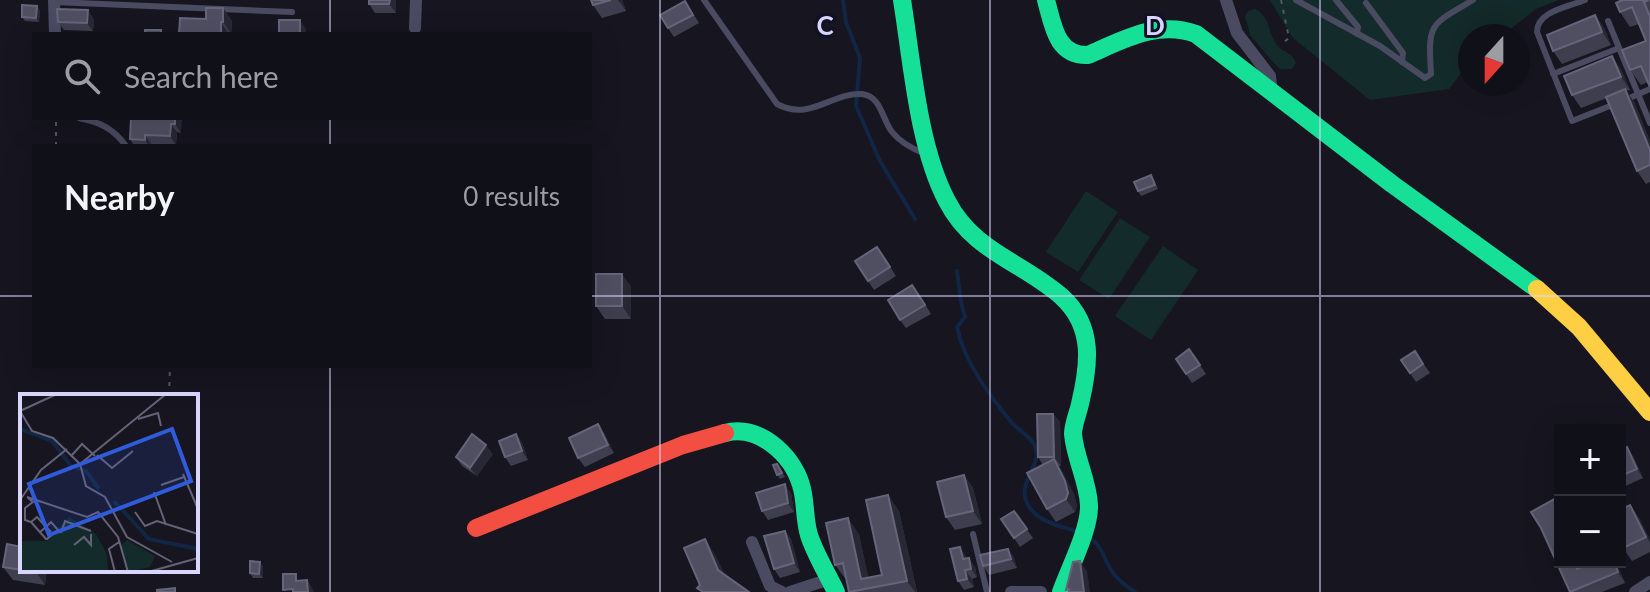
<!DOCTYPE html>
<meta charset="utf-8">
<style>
body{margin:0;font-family:Lato,sans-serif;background:#191921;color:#f1f3f6}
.controls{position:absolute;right:24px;bottom:24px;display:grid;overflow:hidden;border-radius:0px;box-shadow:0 8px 32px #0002}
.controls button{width:72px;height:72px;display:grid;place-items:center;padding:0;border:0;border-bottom:2px solid #303037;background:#101018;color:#f1f3f6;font:40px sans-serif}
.compass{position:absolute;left:1458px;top:24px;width:72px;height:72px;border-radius:50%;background:#101018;box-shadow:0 8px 32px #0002;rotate:201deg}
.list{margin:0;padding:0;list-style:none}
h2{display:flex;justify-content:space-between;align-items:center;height:104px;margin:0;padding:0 32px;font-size:34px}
h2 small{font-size:26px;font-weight:400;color:#9c9da2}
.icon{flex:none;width:44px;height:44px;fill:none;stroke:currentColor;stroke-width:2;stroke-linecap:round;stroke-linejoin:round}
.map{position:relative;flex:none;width:1650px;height:592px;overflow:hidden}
.search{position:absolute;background:#101018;box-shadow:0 8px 32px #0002;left:32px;top:32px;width:560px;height:88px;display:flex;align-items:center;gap:20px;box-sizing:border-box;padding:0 28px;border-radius:0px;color:#9c9da2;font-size:30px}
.panel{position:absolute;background:#101018;box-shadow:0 8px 32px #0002;left:32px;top:144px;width:560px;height:224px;border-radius:0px}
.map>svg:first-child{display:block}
</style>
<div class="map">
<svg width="1650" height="592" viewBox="0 0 1650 592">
<rect width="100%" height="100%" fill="#161520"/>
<path fill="#132b2a" d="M1270 0H1559L1536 9 1502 36H1470V61L1449 89 1370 100 1293 38Z
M1255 9C1270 16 1268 32 1276 44 1282 53 1292 51 1296 63L1292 69H1280L1273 62 1250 35 1245 16 1248 11Z
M1086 191 1118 212 1078 272 1046 252Z
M1120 218 1150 237 1109 299 1079 280Z
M1163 246 1198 270 1151 340 1115 316Z"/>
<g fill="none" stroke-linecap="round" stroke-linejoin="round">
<path stroke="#112644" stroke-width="4" d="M843 0 846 22 860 58 856 106 880 161 915 219
M957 271 961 302 965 317 957 327C964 362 990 396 1012 423 1019 430 1029 436 1034 444 1046 465 1012 483 1030 508 1042 524 1060 525 1078 532
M1086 536C1102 544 1102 555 1110 568 1116 579 1125 585 1135 592"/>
<path stroke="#4c5b67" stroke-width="2" stroke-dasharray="4 6" stroke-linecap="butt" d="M1281 0 1289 38 1284 42
M56 146V118
M169 396 170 366"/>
<path stroke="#4a4b61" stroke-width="6" d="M704 0 777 104C810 122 832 92 862 94 881 96 882 119 892 132 900 142 911 148 923 153
M1296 0 1380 46 1425 78 1431 74C1428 23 1429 26 1473 0
M1336 0 1358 27 1357 34
M1585 0C1568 7 1537 11 1537 32L1572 121 1615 104
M54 2 292 12
M1366 3 1403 53 1402 62
M1608 21 1650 123
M1553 74 1619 48
M1625 100 1650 89
M79 118C100 122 114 129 126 146
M973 534 987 592"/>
<path stroke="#4a4b61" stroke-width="12" d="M54 0 55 34
M1226 0 1237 33 1270 76 1272 92
M415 28 416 0
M752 542 770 586 782 592
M790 592 830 579
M1011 592H1041
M1635 592 1650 582"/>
<path stroke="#16e098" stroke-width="18" d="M902 0C912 61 918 147 947 201 973 252 1023 262 1062 297 1095 327 1089 366 1080 404 1078 413 1073 425 1073 434 1075 458 1088 481 1089 505 1090 529 1069 569 1061 592
M1046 0C1053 25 1056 56 1088 55 1123 40 1157 20 1196 34L1392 184 1537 289
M725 433C758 424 792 454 801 485 806 500 804 519 809 535 815 554 827 573 836 592"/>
<path stroke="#ffcf43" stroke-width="18" d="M1537 289 1579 327 1650 412"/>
<path stroke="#f24e42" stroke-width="18" d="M476 528 683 445 725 433"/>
</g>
<path fill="#3f3e4f" d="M396 0V13H375L369 4Z
M591 0H622L626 11 602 18 593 5Z
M1650 0V87L1648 82 1641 85 1630 70 1646 41 1639 24 1630 27 1620 12Z
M37 6 40 11 39 22 25 21 22 17Z
M223 8 232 21 231 34H179Z
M691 10 699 23 674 37 668 28Z
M1595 15 1604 28 1611 45 1562 64 1553 51Z
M94 19 93 31 64 30 58 22Z
M1621 69 1630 90 1626 91 1634 102 1650 141V182L1646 184 1637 171 1607 98 1581 108 1572 95Z
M131 118H181V133L177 132 176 145 151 144V146H134L130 139Z
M1154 180 1158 189 1141 196 1138 191Z
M877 247 896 276 874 290 855 261Z
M631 286V319H605L596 306Z
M919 294 931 314 906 328 900 320Z
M1189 349 1206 374 1192 383 1176 359Z
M1415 351 1430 373 1416 382 1401 360Z
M1053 414 1060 422 1061 466H1058L1074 494 1077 506 1075 512 1056 522 1047 509 1043 465 1038 457Z
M604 433 614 453 585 467 578 458Z
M516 434 522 443 528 460 511 466 505 457Z
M1620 450 1633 456 1643 478 1621 488Z
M493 454 477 476 462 466 456 457Z
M777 464 785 477 780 479 777 475Z
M964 475 973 488 982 524 955 530 946 517Z
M791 493 794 512 768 520 762 511Z
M888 495 899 511 917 592H849L847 581 835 565 859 534 868 578 882 575Z
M1560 496V562H1578L1580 568 1594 562H1616L1625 583 1602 592H1570L1541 528 1531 512Z
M1630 505 1639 518 1650 540V552L1632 561 1623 548Z
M1014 511 1033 538 1020 547 1001 519Z
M785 531 791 539 800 572 780 578 774 569Z
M960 547 967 558 975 567 977 577 972 579 974 587 964 590 958 581Z
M1008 549 1014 558 1017 568 989 575 983 566Z
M263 566V578H253L250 573Z
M3 567 22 570H47L45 585 13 580Z"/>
<path fill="#282734" d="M390 0H396V13L389 4Z
M618 0H622L626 11Z
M37 6 40 11 39 22 36 18Z
M223 8 232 21 231 34 223 22Z
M88 10 94 19 93 31 87 23Z
M1595 15 1604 28 1611 45 1602 32Z
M300 20 306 29V34H300Z
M221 22 229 34H221Z
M1612 56 1621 69 1630 90 1621 77Z
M1625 89 1634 102 1650 141V150Z
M175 118H181L182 119 181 133 175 124Z
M171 124 177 132 176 145 170 136Z
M145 135 151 144V146H149L145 140Z
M622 274 631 286V319L622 306Z
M1053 414 1060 422 1061 466 1054 457Z
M598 424 604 433 614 453 608 445Z
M516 434 522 443 528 460 522 451Z
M486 445 493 454 477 476 470 468Z
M1627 447 1633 456 1643 478 1637 469Z
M1054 459 1063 472 1074 494 1077 506 1075 512 1066 499Z
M964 475 973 488 982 524 973 511Z
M785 484 791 493 794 512 788 503Z
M888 495 899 511 917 592H915L907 581Z
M1630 505 1639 518 1650 540V543Z
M848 518 859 534 871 588 861 579Z
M785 531 791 539 800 572 794 563Z
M705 539 716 556 730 586 718 570Z
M960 547 966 556 969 568 963 559Z
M1008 549 1014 558 1017 568 1011 559Z
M969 558 975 567 977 577 971 569Z
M1080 561 1087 571 1090 592H1084Z
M260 562 263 566V578L259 574Z
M1614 562H1616L1618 566 1625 583 1618 572Z
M36 570H47L45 585 36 572Z
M965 570 972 579 974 587 967 579Z
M307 580 313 589 314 592H308Z"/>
<path fill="#504f62" stroke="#65647a" stroke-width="2" d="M369 0H390L389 4H369Z
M591 0H611L593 5Z
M1622 0H1649L1644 2 1650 17V87L1641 66 1630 70 1622 50 1646 41 1632 7 1620 12 1616 3Z
M685 1 693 15 668 28 660 15Z
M22 5 37 6 36 18 22 17Z
M206 8H223V22H221V34H179L180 18 206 19Z
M57 9 88 10 87 23 58 22Z
M1595 15 1602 32 1553 51 1547 35Z
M279 20H300V34H279Z
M145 30H161V34H145Z
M1612 56 1621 77 1572 95 1564 76Z
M1625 89 1650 150V165L1637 171 1606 97Z
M131 118H175V124H171L170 136 145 135V140L130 139Z
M1151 175 1155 185 1138 191 1134 182Z
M877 247 890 267 868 281 855 261Z
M596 274H622V306H596Z
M912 285 925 305 900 320 888 300Z
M1189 349 1200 365 1186 374 1176 359Z
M1415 351 1423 364 1410 373 1401 360Z
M1037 414H1053L1054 457H1038Z
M598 424 608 445 578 458 569 438Z
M472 434 486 445 470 468 456 457Z
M516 434 522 451 505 457 499 441Z
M1627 447 1637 469 1620 476V450Z
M1054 459 1065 481 1068 493 1066 499 1047 509 1027 473Z
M777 464 782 473 777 475 773 465Z
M964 475 973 511 946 517 937 482Z
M785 484 788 503 762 511 756 493Z
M888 495 907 581 849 592 843 563 835 565 826 523 848 518 861 579 882 575 866 500Z
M1560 496V562H1575L1577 569 1594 562H1614L1618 572 1570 592 1541 528 1531 512Z
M1630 505 1646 537 1623 548 1620 542V510Z
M1014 511 1027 529 1014 538 1001 519Z
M785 531 794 563 774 569 764 536Z
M705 539 718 570 749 592H703L697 588 700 585 684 548Z
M7 544 22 547V570L3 567Z
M960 547 963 559 969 558 971 569 965 570 967 579 958 581 950 549Z
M1008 549 1011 559 983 566 980 555Z
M250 561 260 562 259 574 250 573Z
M1080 561 1084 592H1069V589L1066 590 1073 562Z
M283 574H296V581L307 580 308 592H293V589L283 590Z
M175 588V592H157V590Z"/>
<path fill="none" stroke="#d8d6fd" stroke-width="2" stroke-opacity="0.55" d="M330 0V34M660 0V592M990 0V592M1320 0V592M330 118V146M0 296H34M590 296H1650M330 366V592"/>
<g transform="translate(20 394)">
<rect width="178" height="178" fill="#161520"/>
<path d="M49 123 76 140 87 160 88 178H0V147H27ZM107 146 135 162 130 173 109 178 101 151Z" fill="#132b2a"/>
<path fill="none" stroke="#112644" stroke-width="4" d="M0 35 32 47 51 72 66 77 79 95M94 107 129 145 178 155"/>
<path fill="none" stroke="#646278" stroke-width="2" d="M0 17 12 37 33 44 60 70M0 17 37 0M118 25 138 19 141 32M52 61 62 50 75 62M77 61 92 74 113 57M60 70 66 92 85 103 107 143 152 168M60 70 146 0M163 80 178 115M141 91 164 83M134 98 146 131M7 103 67 123 78 118 98 143 108 178M8 104 13 108 5 114V126L11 128M0 106 21 76 47 55M115 118 125 132 137 127 178 140M20 138 26 133 31 128 38 136 27 145H26L11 128 17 123 18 124 26 133 31 138M41 139 45 127 71 137M54 151 64 143 71 151V140M95 178 89 155 99 148M128 178 178 164"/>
<path fill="#305cdc" fill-opacity="0.15" stroke="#305cdc" stroke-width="4" d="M152 35 171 87 29 141 9 90Z"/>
<rect width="178" height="178" fill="none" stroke="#d8d6fd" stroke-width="4"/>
</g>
<g font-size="26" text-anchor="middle" font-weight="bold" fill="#d8d6fd" stroke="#121025" stroke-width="6" stroke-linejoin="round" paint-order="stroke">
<text x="825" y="35">C</text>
<text x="1155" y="35">D</text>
</g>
</svg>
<div class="controls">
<button>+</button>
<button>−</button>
</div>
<svg class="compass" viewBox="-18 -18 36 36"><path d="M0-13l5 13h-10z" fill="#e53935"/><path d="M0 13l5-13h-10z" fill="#9c9da2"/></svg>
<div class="search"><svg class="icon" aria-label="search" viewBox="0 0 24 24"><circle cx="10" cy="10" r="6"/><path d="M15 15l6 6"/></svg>Search here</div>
<section class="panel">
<h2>Nearby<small>0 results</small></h2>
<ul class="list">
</ul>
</section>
</div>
